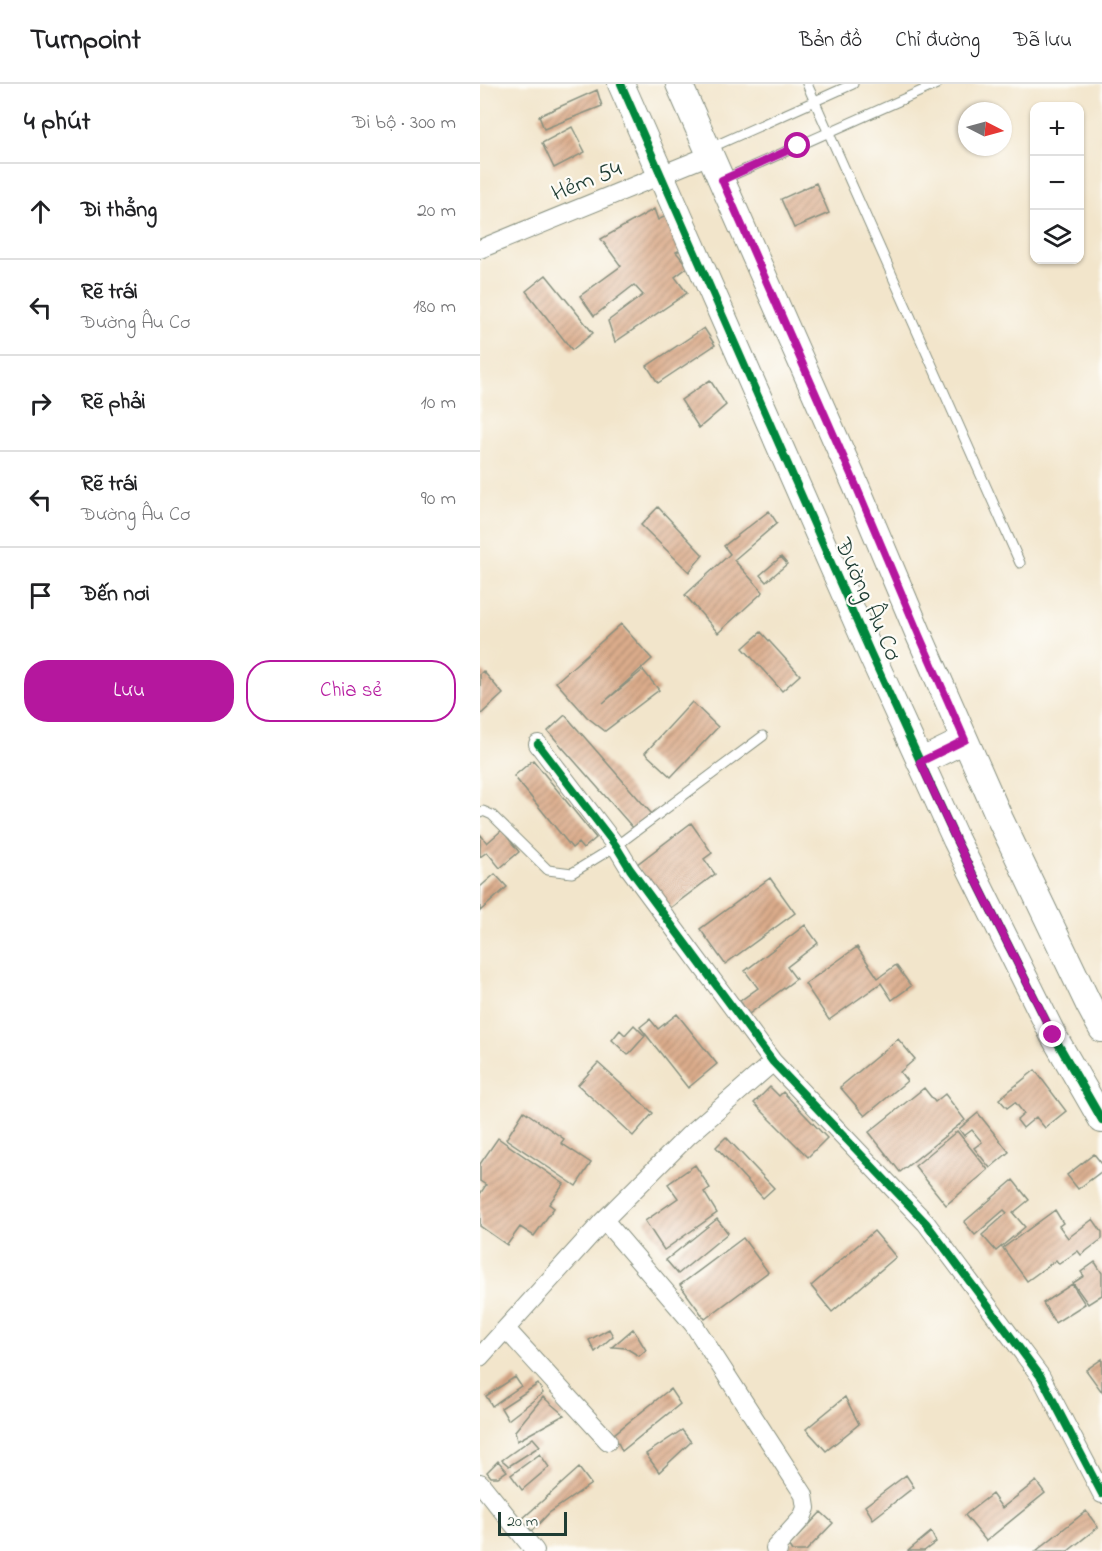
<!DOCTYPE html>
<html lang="vi">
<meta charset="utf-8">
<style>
body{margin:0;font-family:"Indie Flower",sans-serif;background:#f6f6f6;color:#202124}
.controls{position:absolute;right:18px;top:18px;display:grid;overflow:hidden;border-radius:12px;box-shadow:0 2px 4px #0004}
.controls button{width:54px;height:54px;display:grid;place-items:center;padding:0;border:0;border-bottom:2px solid #e0e0e0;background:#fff;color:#202124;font:30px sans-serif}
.compass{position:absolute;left:478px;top:18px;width:54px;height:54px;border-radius:50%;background:#fff;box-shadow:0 2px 4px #0004;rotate:96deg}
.scale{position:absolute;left:18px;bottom:15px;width:69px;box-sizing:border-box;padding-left:6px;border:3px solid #1f3d34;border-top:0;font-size:16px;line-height:21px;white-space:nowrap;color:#1f3d34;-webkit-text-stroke:4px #fdfcf7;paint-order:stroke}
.stop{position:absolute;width:18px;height:18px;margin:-14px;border:4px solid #b5179e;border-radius:50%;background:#fff}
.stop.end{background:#b5179e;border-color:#fff;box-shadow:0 2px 6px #0008}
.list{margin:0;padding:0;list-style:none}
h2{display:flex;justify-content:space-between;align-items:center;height:78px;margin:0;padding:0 24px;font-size:26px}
h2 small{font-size:20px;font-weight:400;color:#757577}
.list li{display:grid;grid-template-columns:39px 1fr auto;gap:18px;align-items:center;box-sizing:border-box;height:96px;padding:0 24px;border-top:2px solid #e0e0e0}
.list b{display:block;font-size:22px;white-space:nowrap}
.list p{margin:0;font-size:20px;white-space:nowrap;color:#757577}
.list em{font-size:20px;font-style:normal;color:#757577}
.actions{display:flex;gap:12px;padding:18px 24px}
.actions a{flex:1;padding:14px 0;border:2px solid #b5179e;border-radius:24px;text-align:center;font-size:21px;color:#b5179e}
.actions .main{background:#b5179e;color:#fff}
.icon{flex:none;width:33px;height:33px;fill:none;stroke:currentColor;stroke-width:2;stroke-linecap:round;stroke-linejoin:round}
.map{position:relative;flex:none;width:622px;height:1467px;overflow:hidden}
header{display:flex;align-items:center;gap:36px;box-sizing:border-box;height:84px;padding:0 30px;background:#fff;border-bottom:2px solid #e0e0e0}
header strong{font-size:28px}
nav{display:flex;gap:33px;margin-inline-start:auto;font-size:21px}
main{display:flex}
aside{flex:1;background:#fff}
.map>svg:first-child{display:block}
</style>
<header>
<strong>Turnpoint</strong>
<nav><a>Bản đồ</a><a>Chỉ đường</a><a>Đã lưu</a></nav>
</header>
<main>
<aside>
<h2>4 phút<small>Đi bộ · 300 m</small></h2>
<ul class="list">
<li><svg class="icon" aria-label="ahead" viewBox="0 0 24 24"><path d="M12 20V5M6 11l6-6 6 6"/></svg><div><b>Đi thẳng</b></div><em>20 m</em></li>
<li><svg class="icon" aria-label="left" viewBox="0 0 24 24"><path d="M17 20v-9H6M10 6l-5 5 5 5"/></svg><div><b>Rẽ trái</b><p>Đường Âu Cơ</p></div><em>180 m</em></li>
<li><svg class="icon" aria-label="right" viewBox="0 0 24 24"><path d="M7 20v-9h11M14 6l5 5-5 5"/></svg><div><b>Rẽ phải</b></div><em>10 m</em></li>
<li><svg class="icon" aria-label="left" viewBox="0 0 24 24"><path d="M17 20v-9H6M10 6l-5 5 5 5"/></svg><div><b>Rẽ trái</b><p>Đường Âu Cơ</p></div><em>90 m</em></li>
<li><svg class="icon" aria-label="arrive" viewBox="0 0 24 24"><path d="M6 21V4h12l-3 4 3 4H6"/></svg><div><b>Đến nơi</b></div></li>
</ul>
<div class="actions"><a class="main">Lưu</a><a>Chia sẻ</a></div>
</aside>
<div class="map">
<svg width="622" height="1467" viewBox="0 0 622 1467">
<defs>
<pattern id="building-hatch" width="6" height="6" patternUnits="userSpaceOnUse" patternTransform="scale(1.5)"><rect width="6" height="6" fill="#dbac8b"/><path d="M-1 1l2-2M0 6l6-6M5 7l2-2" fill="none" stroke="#b18d72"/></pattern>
</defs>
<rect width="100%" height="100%" fill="#fdfcf7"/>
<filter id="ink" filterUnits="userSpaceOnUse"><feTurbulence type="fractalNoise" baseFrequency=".0167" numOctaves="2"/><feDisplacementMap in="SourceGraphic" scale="12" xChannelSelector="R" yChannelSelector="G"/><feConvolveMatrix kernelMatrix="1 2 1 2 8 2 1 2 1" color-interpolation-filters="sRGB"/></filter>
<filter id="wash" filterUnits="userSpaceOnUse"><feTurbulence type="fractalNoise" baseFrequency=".008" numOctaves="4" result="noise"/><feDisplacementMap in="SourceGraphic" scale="24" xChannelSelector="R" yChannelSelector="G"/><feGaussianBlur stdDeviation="1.35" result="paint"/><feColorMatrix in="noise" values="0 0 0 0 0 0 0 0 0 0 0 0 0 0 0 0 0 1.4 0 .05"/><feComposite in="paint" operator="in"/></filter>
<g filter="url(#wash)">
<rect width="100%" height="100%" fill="#f2e5cb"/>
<g id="blocks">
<path fill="url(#building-hatch)" d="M117 6 122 22 64 45 59 32Z
M92 43 105 68 74 84 62 59Z
M336 99 349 129 314 144 301 115Z
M174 125 178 136 186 132 207 163 196 168 208 183 195 193 207 209 135 258 128 237 163 211 154 201 114 232 100 212 141 182 121 155Z
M66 191 113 249 92 266 46 207Z
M224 244 235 261 178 299 167 282Z
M230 296 246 321 219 344 201 316Z
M178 423 223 471 209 488 161 441Z
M289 427 297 439 254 476 283 508 238 549 205 511 250 470 244 462Z
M301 473 307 480 286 498 280 491Z
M141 540 172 575 123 619 163 586 179 606 125 647 107 633 76 598Z
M281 548 320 591 302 607 263 564Z
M3 587 23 610 0 631V590Z
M212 618 238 643 191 693 165 669Z
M85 631 171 729 154 745 68 647Z
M53 676 116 754 103 765 98 759 92 764 34 692Z
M211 739 232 769 224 775 235 790 189 825 156 781Z
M22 746 39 768 20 784 7 768 0 773V750L7 759Z
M15 790 27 803 0 827V803Z
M290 794 315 829 245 880 220 845Z
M325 841 338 859 307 883 316 895 269 930 260 917 278 904 265 887Z
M377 863 398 894 416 881 431 902 412 916 401 899 349 936 325 900Z
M197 930 237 980 208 1004 160 943 170 935 178 945Z
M154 941 165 952 148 971 132 956 140 946 145 951Z
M418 955 435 975 420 988 427 997 385 1032 360 1003Z
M118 979 173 1029 153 1052 98 1001Z
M555 986 586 1027 565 1044 556 1033 543 1044 537 1036 544 1030 535 1018 527 1024 519 1015Z
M290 1003 299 1012 303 1008 347 1054 328 1073 274 1019Z
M444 1004 455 1018 465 1010 485 1036 420 1088 389 1048Z
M44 1027 84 1055 81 1059 111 1079 96 1102 26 1055Z
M498 1029 529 1068 510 1084 494 1064 502 1058 492 1046 484 1052 479 1045Z
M477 1047 508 1086 466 1121 435 1082Z
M246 1053 294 1104 283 1114 236 1063Z
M18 1054 84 1100 69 1120 74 1124 54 1152 40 1143 27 1161 0 1142V1110L6 1101 0 1097V1080Z
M614 1070 622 1080V1087L598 1105 587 1091Z
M215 1081 230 1104 224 1108 237 1129 184 1166 165 1137 198 1114 188 1100Z
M533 1096 549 1116 533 1129 545 1143 516 1167 502 1151 527 1129 524 1126 495 1151 484 1138Z
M575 1126 583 1139 579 1142 588 1154 613 1135 622 1148V1155L601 1171 598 1167 579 1180 576 1176 547 1197 523 1164Z
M237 1135 248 1149 198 1190 186 1176Z
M394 1147 416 1173 352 1228 331 1202Z
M263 1154 288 1188 225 1235 200 1201Z
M615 1178 622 1189V1211L608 1220 593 1199 604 1192 601 1188Z
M592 1200 605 1220 575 1239 563 1219Z
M129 1245 133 1252 115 1268 109 1256Z
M153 1245 166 1266 159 1272 146 1264 132 1263Z
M622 1275V1308L606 1286Z
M35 1293 41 1302 12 1322 6 1312Z
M58 1300 63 1309 28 1336 21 1324Z
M190 1305 200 1320 142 1367 134 1350Z
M63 1313 84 1331 37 1357 35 1347Z
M365 1313 379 1340 346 1367 326 1345Z
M202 1346 211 1358 179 1388 166 1370Z
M53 1354 60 1362 29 1382 22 1376Z
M60 1370 69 1383 42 1406 31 1391Z
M18 1377 27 1387 18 1393H11L7 1388Z
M99 1384 111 1400 69 1429 52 1447 41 1436Z
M426 1391 434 1403 393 1435 385 1422Z
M556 1397 565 1409 506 1457 485 1431 512 1410 522 1424Z
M606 1427 618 1443 588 1467H556Z
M341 1428 353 1439 326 1467H312L309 1462Z
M451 1448 456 1458 444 1467H428Z"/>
</g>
</g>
<g filter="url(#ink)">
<use href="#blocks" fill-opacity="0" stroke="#889180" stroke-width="1.5"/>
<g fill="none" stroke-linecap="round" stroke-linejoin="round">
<g stroke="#889180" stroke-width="11">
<path id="lane" d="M327 0 540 479
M230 64 373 0
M244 95 457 0
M0 729 3 727 12 731 68 786 92 789 136 762 283 652"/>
</g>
<g stroke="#889180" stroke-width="20">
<path id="street" d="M0 165 230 71
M58 660 136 762 150 785 293 978 446 1139 561 1293 622 1410
M124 1136 214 1241 324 1411 326 1424 322 1434 295 1464 298 1467
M26 1245 128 1357
M0 1273 124 1136 208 1052 293 978
M0 1399 55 1467"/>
</g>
<g stroke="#889180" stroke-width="28">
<path id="secondary" d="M141 0 391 570 476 756 573 951 622 1036
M199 0 377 404 439 551 520 735 608 919 622 945
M440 678 485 656"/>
</g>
<use href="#lane" stroke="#fff" stroke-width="9"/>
<use href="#street" stroke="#fff" stroke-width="18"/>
<use href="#secondary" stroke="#fff" stroke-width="26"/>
<g stroke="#fdfcf7" stroke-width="11">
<path id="cycleway" d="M141 0 391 570 476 756 573 951 622 1036
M58 660 136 762 150 785 293 978 446 1139 561 1293 622 1410"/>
</g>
<use href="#cycleway" stroke="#00873e" stroke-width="8"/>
</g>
</g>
<g fill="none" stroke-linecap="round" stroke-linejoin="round" filter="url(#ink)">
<path stroke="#b5179e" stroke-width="8" d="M318 62 242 96 377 404 439 551 485 656 440 678 476 756 573 951"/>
</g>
<g text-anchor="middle" stroke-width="4.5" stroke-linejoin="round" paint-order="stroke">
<g font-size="24" fill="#1f3d34" stroke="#fdfcf7">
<text transform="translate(106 96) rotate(-22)" y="8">Hẻm 54</text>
<text transform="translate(389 515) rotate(66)" y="8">Đường Âu Cơ</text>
</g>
</g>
</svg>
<div class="controls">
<button>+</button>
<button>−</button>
<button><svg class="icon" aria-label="layers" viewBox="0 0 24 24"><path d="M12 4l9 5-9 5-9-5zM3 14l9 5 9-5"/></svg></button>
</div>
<svg class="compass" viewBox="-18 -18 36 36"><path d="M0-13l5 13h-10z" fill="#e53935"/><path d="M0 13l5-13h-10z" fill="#757577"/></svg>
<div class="scale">20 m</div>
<div class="stop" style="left:318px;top:62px"></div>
<div class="stop end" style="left:573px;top:951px"></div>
</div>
</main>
